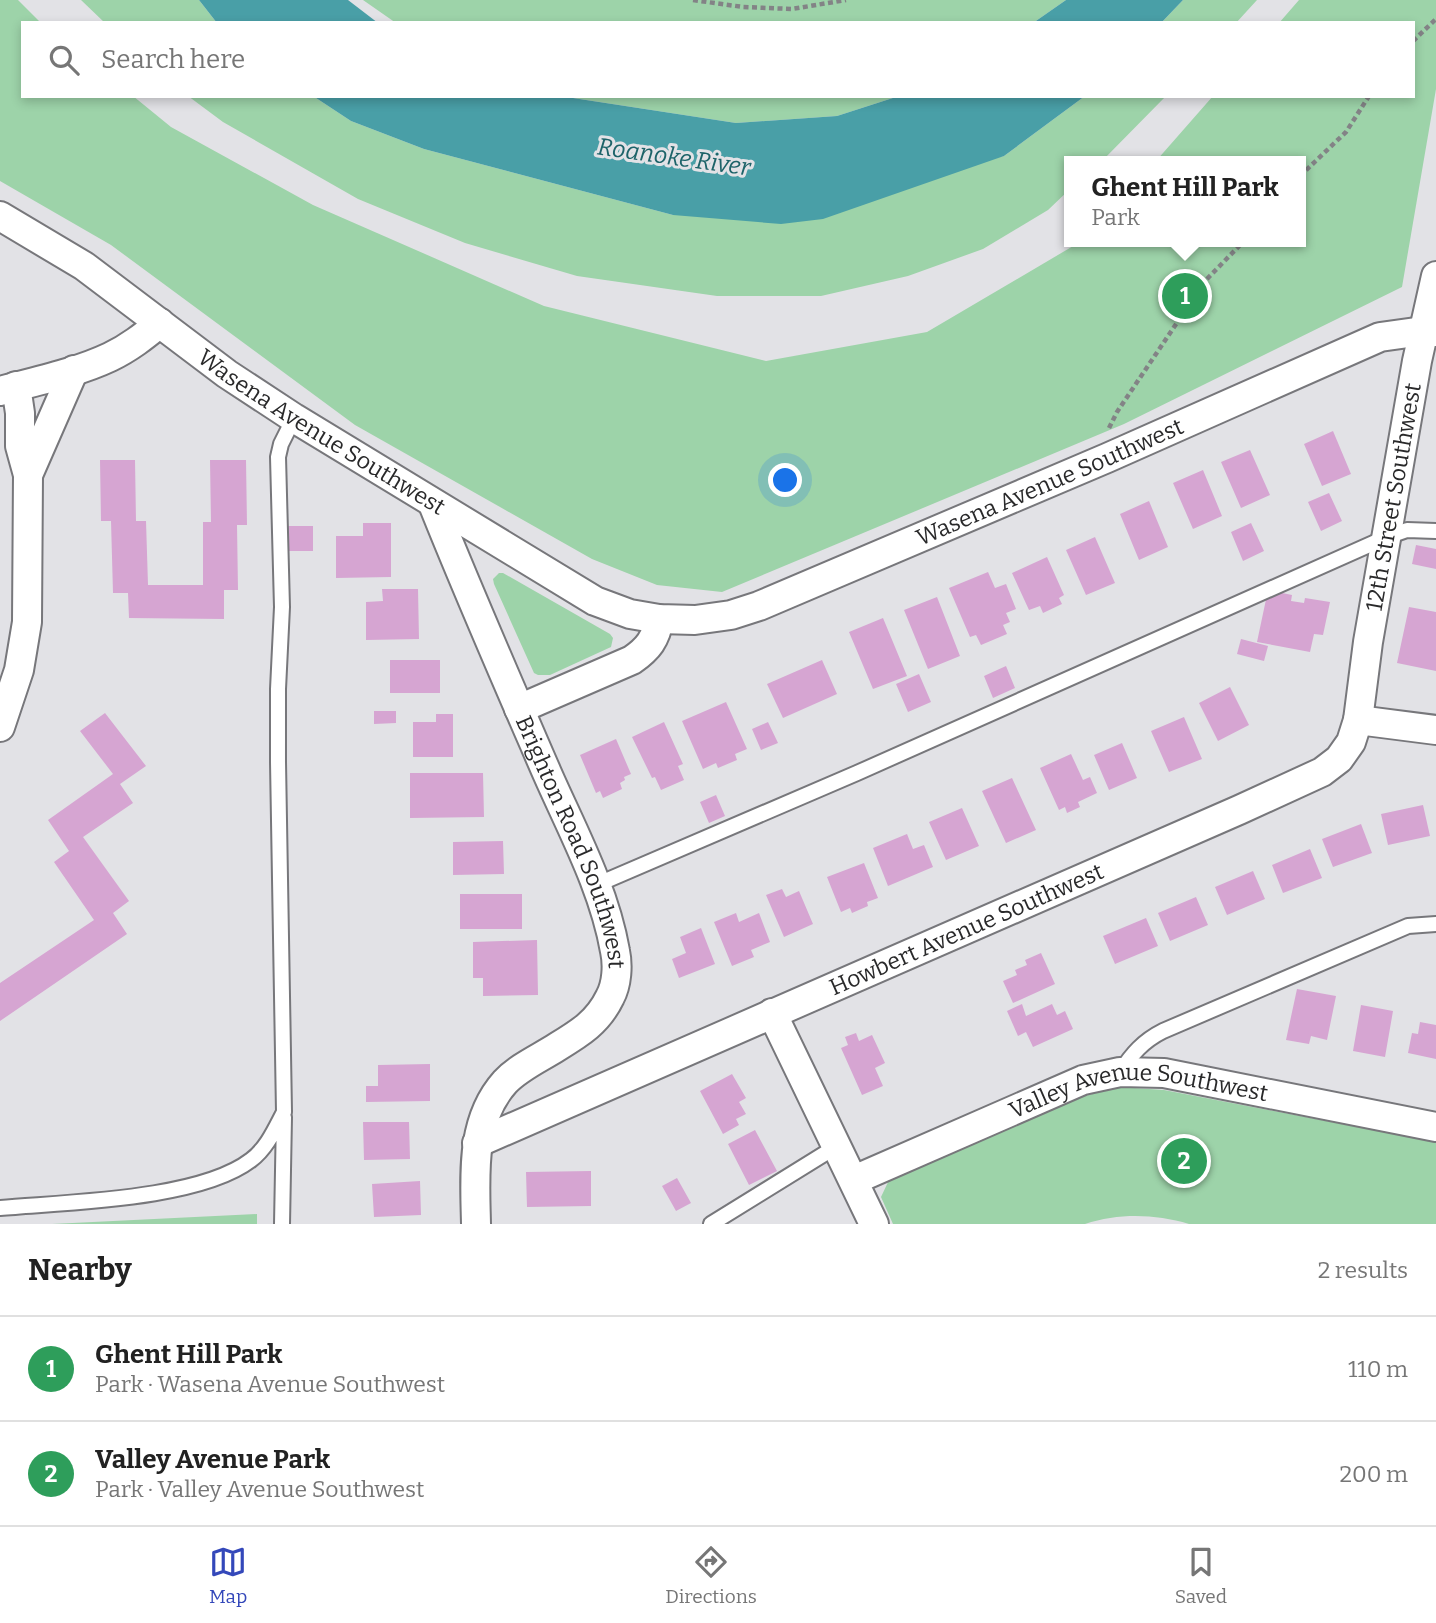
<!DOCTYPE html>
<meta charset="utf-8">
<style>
body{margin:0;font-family:Bitter,serif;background:#f2f2f2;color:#222}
.you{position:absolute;left:786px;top:481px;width:24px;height:24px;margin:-18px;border:5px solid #fff;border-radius:50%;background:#1a73e8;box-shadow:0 0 0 10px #1a73e833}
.badge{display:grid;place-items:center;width:46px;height:46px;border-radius:50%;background:#3448ba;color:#fff;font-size:23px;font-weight:700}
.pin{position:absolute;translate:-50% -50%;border:4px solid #fff;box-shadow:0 2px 7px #0006}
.popup{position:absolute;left:1064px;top:156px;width:242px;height:91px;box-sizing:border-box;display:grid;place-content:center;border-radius:0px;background:#fff;filter:drop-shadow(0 2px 5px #0005);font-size:23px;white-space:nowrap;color:#767676}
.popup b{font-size:26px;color:#222}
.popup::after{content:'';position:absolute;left:50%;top:100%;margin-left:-14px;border:14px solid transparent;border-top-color:#fff}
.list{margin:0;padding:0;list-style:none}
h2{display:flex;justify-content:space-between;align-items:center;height:91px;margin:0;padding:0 28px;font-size:30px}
h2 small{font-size:23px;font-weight:400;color:#767676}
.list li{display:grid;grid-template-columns:46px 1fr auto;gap:21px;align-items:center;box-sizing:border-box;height:105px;padding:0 28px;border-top:2px solid #e0e0e0}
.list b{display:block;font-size:26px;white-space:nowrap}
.list p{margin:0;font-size:23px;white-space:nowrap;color:#767676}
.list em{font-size:23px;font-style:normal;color:#767676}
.icon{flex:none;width:38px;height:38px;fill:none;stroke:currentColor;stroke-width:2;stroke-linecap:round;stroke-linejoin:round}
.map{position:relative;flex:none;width:1436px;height:1224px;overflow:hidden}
.search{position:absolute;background:#fff;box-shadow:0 4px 10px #0003;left:21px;right:21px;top:21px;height:77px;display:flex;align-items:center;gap:18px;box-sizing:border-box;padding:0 24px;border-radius:0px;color:#767676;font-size:26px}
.sheet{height:301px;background:#fff}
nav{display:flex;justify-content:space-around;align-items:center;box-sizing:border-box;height:98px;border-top:2px solid #e0e0e0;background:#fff;font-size:19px;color:#767676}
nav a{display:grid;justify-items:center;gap:4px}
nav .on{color:#3448ba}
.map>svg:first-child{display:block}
</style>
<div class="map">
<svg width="1436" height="1224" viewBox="0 0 1436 1224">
<rect width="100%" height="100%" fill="#e2e2e6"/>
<path fill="#9dd3a9" d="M0 0H18L41 23H23V96H133L171 127 313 205 544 306 766 361 927 332 1080 242H1300V161H1156L1213 96H1413V23H1279L1299 0H1436V89L1402 287 1124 424 722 592 657 585 592 559 355 425 111 245 0 181Z
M81 0H199L217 23H105Z
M363 0H1066L1033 23H396Z
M1183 0H1257L1236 23H1161Z
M188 96H313L351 121 424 149 673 215 1004 156 1085 96H1166L1102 161H1070L1069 190 1048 210 983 249 908 276 821 296H717L577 276 465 243 358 199 223 122Z
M560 96H899L837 116 736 123Z
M499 573H503L610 634 613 638 611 647 550 675H538L534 673 494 584 493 579Z
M1119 1087 1164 1090 1436 1142V1224H1189C1155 1214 1119 1213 1085 1224H893L881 1197 889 1180 1077 1098Z
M257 1214V1224H52Z"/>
<path fill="#499fa7" d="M199 0H348L378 23H217Z
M1066 0H1183L1161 23H1033Z
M313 96H560L736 123 837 116 899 96H1085L1004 156 823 219 781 224 673 215 424 149 351 121Z"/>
<path fill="#d6a5d2" d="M1333 431 1351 474 1322 486 1304 444Z
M1250 450 1270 495 1241 508 1221 462Z
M100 460H135L136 521H146L148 585H203V522H211L210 460H246L247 525H237L238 590H224V619L129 618 128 593H113L111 521H101Z
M1203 470 1222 516 1193 529 1173 483Z
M1329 493 1342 521 1321 531 1308 502Z
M1149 501 1168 547 1139 560 1120 514Z
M363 523H391V577L336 578V536H363Z
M1251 523 1264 551 1243 561 1231 532Z
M287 526H313V551H287Z
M1095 537 1115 583 1086 595 1066 550Z
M1416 545 1436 549V569L1412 564Z
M1047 557 1064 595 1059 598 1062 604 1043 613 1040 606 1029 610 1012 573Z
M988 572 995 588 1006 584 1016 609 1006 613 1010 622 1003 625 1007 634 981 645 976 635 970 637 949 588Z
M382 589H418L419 639 366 640V602L383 601Z
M1268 590 1292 595 1291 601 1304 603 1305 598 1330 602 1323 635 1314 634 1310 652 1257 642Z
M937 597 960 656 928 669 904 610Z
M1409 607 1436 612V671L1397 663Z
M883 618 907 676 873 689 849 632Z
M1241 639 1268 646 1264 661 1237 654Z
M390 660H440V693H390Z
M822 660 837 694 783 718 767 684Z
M1006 666 1015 688 993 698 984 676Z
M919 674 931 702 908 712 896 684Z
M1230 687 1249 725 1218 741 1199 703Z
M726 702 747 749 735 754 737 760 718 768 716 763 703 769 682 721Z
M374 711H396V723L374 724Z
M105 713 146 766 120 784 133 803 83 837 129 901 113 913 127 934 0 1021V983L94 920 54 862 69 851 48 820 113 774 80 731Z
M436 714H453V757H413V722H436Z
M1184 717 1202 759 1169 772 1151 731Z
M664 722 683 764 678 766 684 780 661 790 655 777 652 778 632 737Z
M768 722 778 743 761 750 752 729Z
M616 739 631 774 624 777 625 780 620 783 622 789 603 798 600 791 596 793 580 755Z
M1122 743 1137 778 1109 790 1094 755Z
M1071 754 1083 780 1090 777 1097 793 1078 802 1080 807 1067 813 1065 807 1059 810 1040 768Z
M410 773H483L484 817 410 818Z
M1012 778 1036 830 1006 843 982 791Z
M716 795 725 816 709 823 700 802Z
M1423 805 1430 836 1388 845 1381 814Z
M962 808 979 846 946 860 929 822Z
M1361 824 1372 853 1333 867 1322 839Z
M907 834 913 849 924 845 933 867 888 886 873 848Z
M503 841 504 874 453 875V842Z
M1310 849 1322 878 1283 893 1272 865Z
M864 863 878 898 867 902 868 906 852 913 850 908 841 912 827 877Z
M1253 871 1265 899 1227 915 1215 887Z
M782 889 786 897 799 891 813 924 784 937 766 895Z
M460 894H522V929H460Z
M1196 897 1208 925 1170 941 1158 913Z
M736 913 739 922 759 913 770 942 751 950 754 957 732 966 714 922Z
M1146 918 1158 946 1115 964 1103 936Z
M701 928 715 964 679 978 672 959 686 953 680 937Z
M537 940 538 995 483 996V978H473V942Z
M1041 953 1055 984 1013 1003 1003 981 1017 975 1015 970 1027 965 1025 960Z
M1297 989 1336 996 1327 1040 1311 1036 1309 1044 1286 1040Z
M1022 1004 1026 1016 1052 1004 1057 1015 1065 1011 1073 1029 1033 1047 1026 1032 1018 1036 1007 1011Z
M1361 1005 1393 1011 1385 1057 1353 1051Z
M1420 1022 1436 1025V1059L1408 1053 1412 1033 1418 1034Z
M856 1033 859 1041 872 1035 885 1063 875 1068 883 1086 862 1095 841 1048 848 1045 845 1037Z
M430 1064V1101L366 1102V1086H378V1065Z
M732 1074 746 1098 739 1102 746 1114 736 1119 739 1125 723 1134 700 1091Z
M363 1122H409L410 1159 364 1160Z
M755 1130 777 1171 749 1185 728 1144Z
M591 1171V1206L527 1207 526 1172Z
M677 1178 691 1203 676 1211 662 1186Z
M420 1181 421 1215 374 1217 372 1184Z"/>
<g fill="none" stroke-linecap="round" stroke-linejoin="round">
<g stroke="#77777b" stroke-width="18">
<path id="lane" d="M596 885 857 773 1387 537 1407 530 1436 531
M1120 1072C1132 1054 1143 1041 1163 1031L1408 926 1436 924
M0 1208C66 1202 199 1200 251 1160 267 1148 275 1129 284 1112L278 762V689L282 607 278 457 281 444 294 418
M282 1224 284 1117
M711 1224 837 1146"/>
</g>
<g stroke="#77777b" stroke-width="32">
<g id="street">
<path id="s1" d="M0 216 84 266 227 374 294 418 595 601 630 614 659 619 695 620 731 615 759 606 1107 458 1380 337 1423 331 1436 332"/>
<path d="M16 386 20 413V446L28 475"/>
<path d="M0 391C36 381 76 373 110 357 129 348 144 336 160 323"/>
<path id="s2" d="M433 504C469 594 508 683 547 773 572 830 604 888 615 951 618 965 617 984 610 997 598 1022 580 1033 557 1047 540 1058 519 1067 505 1082 470 1121 475 1176 476 1224"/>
<path d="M519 709 632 660C648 649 656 639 659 619"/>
<path d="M1358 720 1436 730"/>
<path d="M0 727 19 670 27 622 28 475 74 370"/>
<path d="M772 1013 874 1224"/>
<path id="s3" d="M477 1143 1239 810 1322 772 1339 759 1351 742 1358 720 1368 642 1417 361 1436 276"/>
<path id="s4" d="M854 1180 1083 1080 1120 1072 1164 1073 1436 1127"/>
</g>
</g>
<path stroke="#838386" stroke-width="4.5" stroke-dasharray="5 3.5" stroke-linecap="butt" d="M693 0 743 7 792 9 846 0
M1413 41 1436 19
M1300 176 1346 132 1369 96
M1109 428 1117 412 1205 281 1243 242"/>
<use href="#lane" stroke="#fff" stroke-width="14"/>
<use href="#street" stroke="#fff" stroke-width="28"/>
</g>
<g text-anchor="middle" stroke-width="6" stroke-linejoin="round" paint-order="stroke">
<g font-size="23" fill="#29292a" stroke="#e2e2e6">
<text dy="8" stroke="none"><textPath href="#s1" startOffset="388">Wasena Avenue Southwest</textPath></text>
<text dy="8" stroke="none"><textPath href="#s1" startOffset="1194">Wasena Avenue Southwest</textPath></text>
<text dy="8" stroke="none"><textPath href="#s3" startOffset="1214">12th Street Southwest</textPath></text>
<text dy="8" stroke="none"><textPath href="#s2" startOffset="366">Brighton Road Southwest</textPath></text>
<text dy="8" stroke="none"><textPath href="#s3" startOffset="534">Howbert Avenue Southwest</textPath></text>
<text dy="8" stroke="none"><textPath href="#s4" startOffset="304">Valley Avenue Southwest</textPath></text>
</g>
<g font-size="24" font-style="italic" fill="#1d6369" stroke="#e2e2e6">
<text transform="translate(674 157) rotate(8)" y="8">Roanoke River</text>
</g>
</g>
</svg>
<div class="you"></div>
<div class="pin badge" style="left:1185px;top:296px;background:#2e9e5b">1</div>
<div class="popup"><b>Ghent Hill Park</b>Park</div>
<div class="pin badge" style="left:1184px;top:1161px;background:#2e9e5b">2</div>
<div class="search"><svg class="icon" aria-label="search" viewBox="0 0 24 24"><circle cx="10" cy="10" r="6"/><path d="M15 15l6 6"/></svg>Search here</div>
</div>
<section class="sheet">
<h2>Nearby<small>2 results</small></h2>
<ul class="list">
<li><span class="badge" style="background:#2e9e5b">1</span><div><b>Ghent Hill Park</b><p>Park · Wasena Avenue Southwest</p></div><em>110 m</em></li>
<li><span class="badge" style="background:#2e9e5b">2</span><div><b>Valley Avenue Park</b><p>Park · Valley Avenue Southwest</p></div><em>200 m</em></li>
</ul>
</section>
<nav>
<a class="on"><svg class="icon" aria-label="map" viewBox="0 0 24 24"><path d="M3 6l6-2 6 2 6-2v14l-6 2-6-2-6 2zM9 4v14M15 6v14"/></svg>Map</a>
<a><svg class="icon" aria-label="directions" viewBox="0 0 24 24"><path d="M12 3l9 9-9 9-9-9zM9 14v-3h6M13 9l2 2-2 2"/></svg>Directions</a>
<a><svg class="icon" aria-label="saved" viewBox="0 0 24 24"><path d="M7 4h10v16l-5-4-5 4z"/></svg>Saved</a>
</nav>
